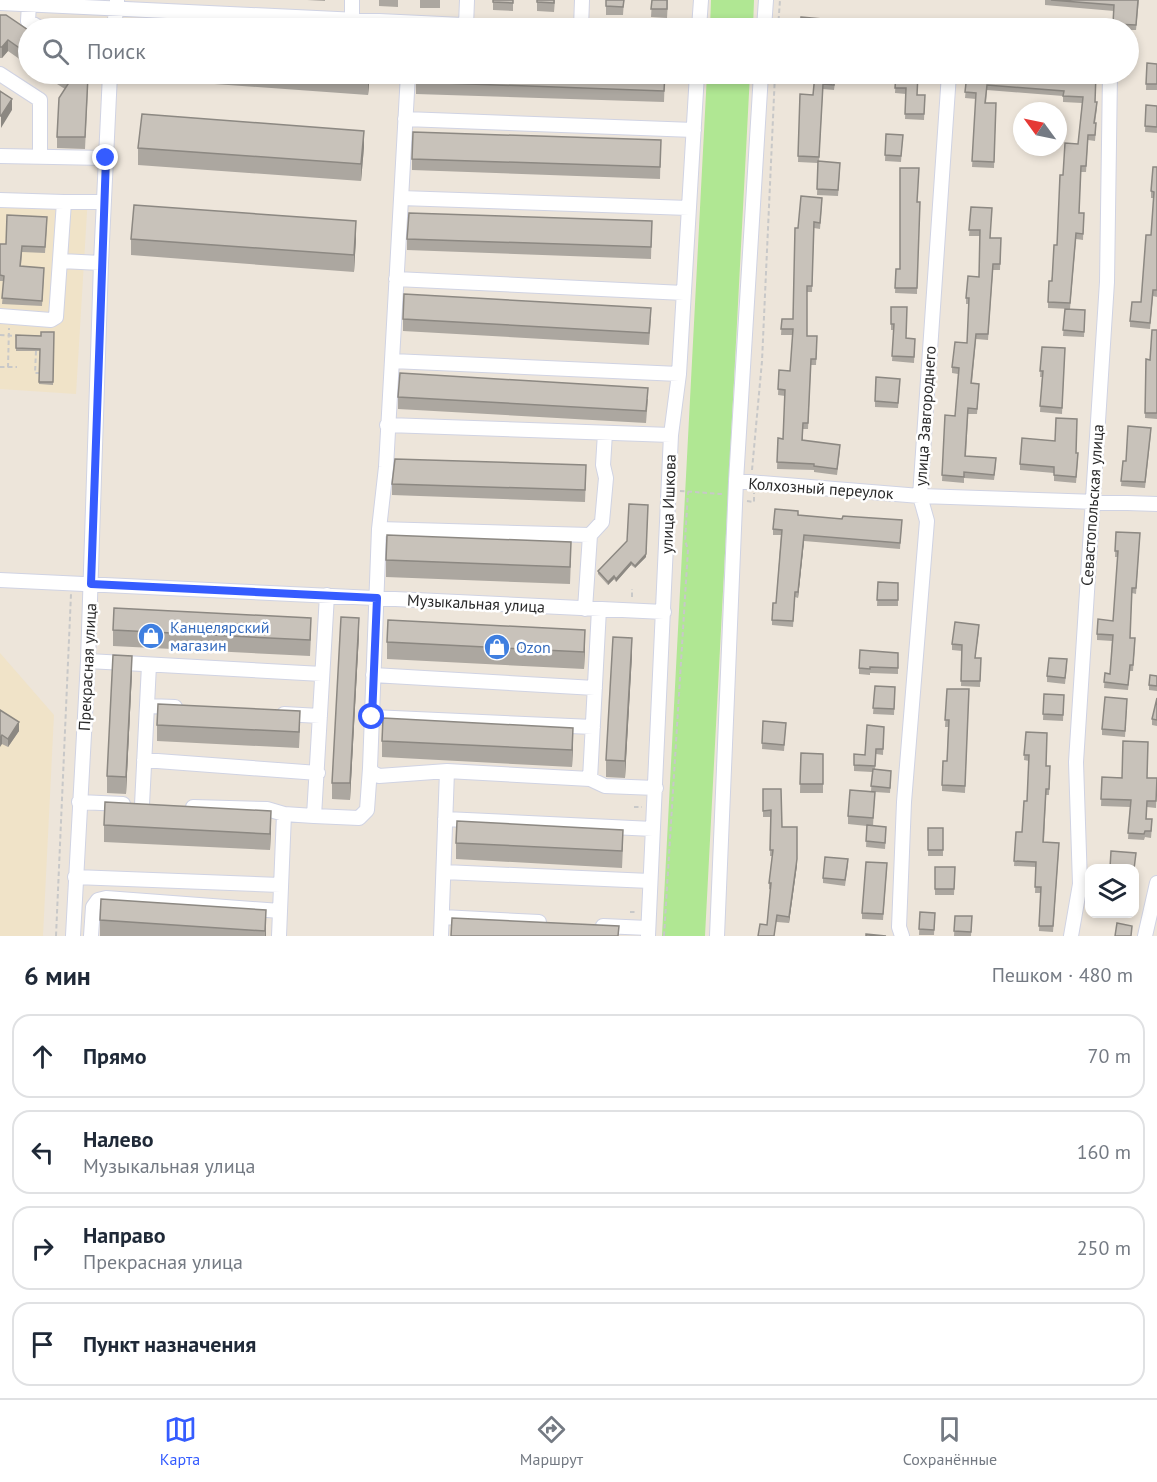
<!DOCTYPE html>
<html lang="ru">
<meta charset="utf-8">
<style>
body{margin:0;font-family:"PT Sans",sans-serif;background:#f2f2f3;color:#1f2937}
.controls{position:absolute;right:18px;bottom:18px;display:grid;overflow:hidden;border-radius:12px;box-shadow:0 3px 9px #0003}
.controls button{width:54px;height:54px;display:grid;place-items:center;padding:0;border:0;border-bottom:2px solid #e0e1e3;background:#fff;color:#1f2937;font:30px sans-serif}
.compass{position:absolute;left:1013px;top:102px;width:54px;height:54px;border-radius:50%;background:#fff;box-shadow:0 3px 9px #0003;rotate:303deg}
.stop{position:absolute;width:18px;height:18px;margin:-14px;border:4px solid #355cff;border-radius:50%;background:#fff}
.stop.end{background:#355cff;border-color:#fff;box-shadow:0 2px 6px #0008}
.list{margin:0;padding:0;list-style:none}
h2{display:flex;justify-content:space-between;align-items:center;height:78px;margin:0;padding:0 24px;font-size:26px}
h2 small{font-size:20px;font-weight:400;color:#747a83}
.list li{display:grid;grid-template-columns:39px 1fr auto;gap:18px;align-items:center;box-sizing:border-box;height:84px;margin:0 12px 12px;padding:0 12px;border:2px solid #e0e1e3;border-radius:18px}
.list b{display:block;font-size:22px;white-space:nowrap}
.list p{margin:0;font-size:20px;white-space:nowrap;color:#747a83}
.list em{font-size:20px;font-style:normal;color:#747a83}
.icon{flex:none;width:33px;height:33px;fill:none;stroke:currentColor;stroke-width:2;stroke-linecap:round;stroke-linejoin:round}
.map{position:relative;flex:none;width:1157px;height:936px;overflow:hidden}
.search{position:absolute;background:#fff;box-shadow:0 3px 9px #0003;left:18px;right:18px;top:18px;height:66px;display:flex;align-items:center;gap:15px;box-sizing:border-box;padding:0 21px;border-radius:33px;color:#747a83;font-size:22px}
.sheet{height:462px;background:#fff}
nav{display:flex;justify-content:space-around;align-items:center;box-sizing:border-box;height:84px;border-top:2px solid #e0e1e3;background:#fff;font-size:16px;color:#747a83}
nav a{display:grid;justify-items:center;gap:3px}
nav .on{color:#355cff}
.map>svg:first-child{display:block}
</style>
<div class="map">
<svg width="1157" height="936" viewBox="0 0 1157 936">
<rect width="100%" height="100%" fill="#ede5da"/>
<path fill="#f0e3c8" d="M0 192 88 196 76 394 0 389Z
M0 653 54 715 43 936H0Z"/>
<path fill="#b0e793" d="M711 0H754L753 28H710Z
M707 74H750L705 936H662Z"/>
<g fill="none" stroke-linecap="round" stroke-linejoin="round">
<g stroke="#d0d3e3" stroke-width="16">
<path id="minor" d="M0 3 524 28
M29 4 28 21 40 28
M352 20V0
M466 26 467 0
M114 28 117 1
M581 28 582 0
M699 28 701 0
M764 28 766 0
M0 74 40 100V156
M405 119 694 130
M0 156 106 158
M401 198 689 208
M0 200 64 202 56 317 51 320 0 316
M64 202H104
M61 261 101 263
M396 279 684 293
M392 361 679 374
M387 425 671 435
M736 481 920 496 1157 504
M379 529 386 467 408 74
M590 535 379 529 370 768 373 773 379 776 447 771 590 779 605 786 656 788
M0 580 664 612
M585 609 590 535 602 522 606 478 603 465 605 433
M88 661 322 674
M373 675 595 688
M147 706 175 707
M284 714 320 716
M372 717 593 727
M144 760 318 773
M590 779 599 609
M79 802 123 804
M142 805 149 665
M193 807 267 809 284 814 279 936
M284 814 314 816 327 595
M314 816 359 818 367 810 370 768
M445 819 653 829
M444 872 650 881
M75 877 280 885
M442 917 539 922
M603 926 648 928
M73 936 88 661 101 263 110 74
M91 936 93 907 98 900 106 898 280 911
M441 936 447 771
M648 936 671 435 679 374 697 74
M717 936 736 481 761 74
M902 936 899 927 904 802 927 521 920 496 949 74
M1071 936 1080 884 1076 762 1107 282 1110 74
M1145 936 1157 883"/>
</g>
<path stroke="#c8c8c8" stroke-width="2" stroke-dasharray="4.5 3" stroke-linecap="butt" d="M778 28 780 0
M0 335 19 336
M36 351 35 373H41
M0 367H8L9 328
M8 367H17
M752 470 762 361 775 74
M680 491 722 494
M747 501 754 502V493
M632 597V589
M634 807H642
M630 912H636
M56 936 71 594
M664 936 688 549 685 541 688 492"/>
<use href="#minor" stroke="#fff" stroke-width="14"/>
</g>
<path fill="#aca7a0" d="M307 0H325V1Z
M379 0H398V7L379 6Z
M420 0H440V8H420Z
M493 0H513V11L493 10Z
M537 0H555L554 12 537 11Z
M606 0H624L623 15H606Z
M652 0H668L667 18 651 17Z
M1045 0H1139L1136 30H1128V28H1113L1114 11 1045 5Z
M0 15 28 30V65L8 51 2 58H0Z
M1147 63 1157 64V90H1146Z
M41 74H86L88 87 85 149 57 148V137L65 89Z
M145 74H370L368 95 145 79Z
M416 74H665L664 102 416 94Z
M815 74H836L834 90 823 89 819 162 840 169 838 196 817 195 818 163 798 162 800 94 813 95Z
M896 74 917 95H925L924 120 905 119 906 94 895 93Z
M967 74H1040L1095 102 1097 108 1095 123 1096 129 1095 141 1088 140 1086 172H1081L1079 213H1084L1083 240 1076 239 1070 309 1048 308V302L1057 245 1063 175 1078 144 1082 103 1063 102V96L987 90 986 103H996L994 168 972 167 976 99 965 98Z
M1146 105 1157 106V133L1145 132Z
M886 134 903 135 901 162 885 161Z
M661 140 660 179 412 170V159Z
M364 147 361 181 138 165V148Z
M1157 167V297L1153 296 1150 329 1130 327V321L1141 302 1151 235 1154 198H1151V191Z
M918 202 917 294 895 293 896 269H900Z
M822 204 820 229 814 228 812 292H807V336L817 342 816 365H811L808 429H803V440L840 451 837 475 814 472V470L777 469 778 438 783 439 785 396 778 395 779 370 790 371 793 335H781L782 319H793L798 228Z
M971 207 991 238H1001L1000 270H993L988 340 976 339 972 383 979 389 977 414H968L966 456 996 464 994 480 964 478V483L942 481 945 415 955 416 958 374 952 373V367L967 343 969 304H966V298L979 277 980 236H969Z
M652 221 651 259 407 250V239Z
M47 223 45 253 22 252 21 266 44 273 42 306 2 304 4 281H0V244H6Z
M356 238 354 272 131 255V239Z
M891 307 906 338 915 339 914 363 892 361 894 330H891Z
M1065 309 1085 310 1084 337 1063 336Z
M403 319H651L649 345 403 331Z
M1157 330V419L1145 418 1146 359 1150 360Z
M54 332 53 385 39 384 40 351H16V335L41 336Z
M1042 347 1065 348 1062 414 1040 412 1042 377H1040Z
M900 384 898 408 875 407V401Z
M398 397 648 399 646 423 398 409Z
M1151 433 1145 488 1121 486 1123 461H1126Z
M1077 453 1078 459 1076 483 1054 481V473L1020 470V464Z
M586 476 585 502 392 495V484Z
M798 515 842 519 902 520 900 549 804 541 798 598 795 597 793 627 772 625V620L776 603 781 535H773V529Z
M1116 532 1140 533 1136 594 1132 593 1130 638 1135 644 1133 671H1130L1128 690 1104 688 1105 673 1110 674 1112 641 1097 640V634L1113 621 1118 557H1115Z
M646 557 635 568 631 565 616 582 614 579 608 585 598 574V571Z
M571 558 570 584 386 577V560Z
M878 582 898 583V606H877Z
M113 630 311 635 310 656 113 646Z
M979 631 975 658H981L980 687 961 686 962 651 952 650V644Z
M359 634 350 800 332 799V783Z
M387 642 585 647 584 669 387 659Z
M898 653V674L870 673V675L859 674V668Z
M632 655 625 778 606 777V760Z
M1067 665 1065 684 1047 682V676Z
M132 672 126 794 107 793V776Z
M1157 676V691L1149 690V685Z
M875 686 895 687 894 715 873 714Z
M947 689H969L965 793 942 791V785L947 761 948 727H945Z
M1044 694 1064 695 1063 721 1043 720Z
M1157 698V726L1152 725V719Z
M1127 704 1125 737 1102 735V729Z
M0 710 19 731 8 747 2 744Z
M763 721 786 723 784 751 762 749Z
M157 725 300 728 299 748 157 741Z
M884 727 883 755 876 754 875 769 891 777 890 793 875 792 873 826 886 833 885 849 866 847 867 826 848 824V816L871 792 872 772 854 771V754L865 755Z
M1026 732 1050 772 1049 795H1046L1044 842 1059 848 1053 932 1039 931 1041 893H1035L1036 867 1014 866 1016 832H1022L1027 801 1029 761 1024 760Z
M382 741 573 745 572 767 382 757Z
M801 753 823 754V793H800Z
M1102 777 1157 778 1156 808 1147 807 1146 819 1152 826 1151 838 1145 837 1144 840 1128 839 1130 807 1101 806Z
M763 789 782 827 797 865 789 923 777 922 767 925 771 890 769 889V883L772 856H770L771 817H763Z
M104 825 271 827 270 850 104 842Z
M928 828H943V856H928Z
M456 843 623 846 622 868 456 859Z
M848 865 845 886 823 883V878Z
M935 867H955L954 895H935Z
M887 868 883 920 862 919V913Z
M920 912 935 913 934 935H919Z
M955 916H972L971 936H954Z
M100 920 266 926V936H100Z"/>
<path fill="#8c8882" d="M8 40V51L2 58V47Z
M368 74H370L368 95Z
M12 99V110L1 128V116Z
M364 131V147L361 181V164Z
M356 221V238L354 272V255Z
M648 505 646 557 635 568V566Z
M804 535V541L798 598V592Z
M631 562V565L616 582V579Z
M614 576V579L608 585V582Z
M359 618V634L350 800V783Z
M585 630V647L584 669V652Z
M632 638V655L625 778V761Z
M132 656V672L126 794V777Z
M19 722V731L8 747V739Z
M573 728V745L572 767V750Z
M2 735V744L0 747V739Z
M271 811V827L270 850V834Z
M797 827V865L789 923V917Z
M266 910V936H265Z"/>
<path fill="#c8c2ba" stroke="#8c8882" stroke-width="1.5" d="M493 0H513V3L493 2Z
M537 0H554V3L537 2Z
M606 0H624L623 7 606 6Z
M652 0H667V9H651Z
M1051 0H1138L1136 25 1113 24 1114 5Z
M0 15H6L28 30V54L8 40 2 47H0Z
M801 17 833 20 832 28H800Z
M148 21 243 28H148Z
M1147 63 1157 64V84H1146Z
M59 74H86L85 76H88L85 137H57L59 98 70 81Z
M416 74H665L664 91 416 82Z
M815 74H835L834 85 823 84 819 157 798 156 800 94 813 95Z
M896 74H918L917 95H925L924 114H905L906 88H895Z
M967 74H1040L1075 76V74H1096L1095 102H1097L1094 123H1096L1095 135H1088L1086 166H1081L1079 213H1084L1083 234 1076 233 1070 303 1048 302 1049 281H1052L1054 245H1057L1060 175H1063L1065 143 1078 144 1083 97 1063 96 1064 91 987 85 985 103H996L994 162 972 161 976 93 965 92Z
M0 91 12 99 1 116H0Z
M1146 105 1157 106V127L1145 126Z
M142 114 364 131 361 164 138 148Z
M413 132 661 140 660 167 412 159Z
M886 134 903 135 901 156 885 155Z
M818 161 840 163 838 190 817 189Z
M1153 167H1157V290H1153L1150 323 1130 321 1132 302H1141L1146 235H1151L1154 192 1151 191Z
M900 168H919L917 202H920L917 288H895L896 269H900Z
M801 196 822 198 820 223 814 222 812 286H807V336H817L816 359H811L808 423H803L802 440 840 445 837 469 814 466V464L777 462 778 438 783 439 785 390 778 389 779 370 790 371 793 329H781L782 319H793L795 228H798Z
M134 205 356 221 354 255 131 239Z
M971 207 992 208 990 238H1001L1000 264H993L988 334H976L971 383 979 384 977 409 968 408 965 456 996 458 994 475 964 472V477L942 475 945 415 955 416 959 368 952 367 955 342 967 343 969 298H966L968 276 979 277 980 230H969Z
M409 213 652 221 651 247 407 239Z
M7 215 47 217 45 247 22 246 20 266 44 268 42 301 2 298 4 276 0 275V244H6Z
M404 294 651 308 649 333 403 319Z
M891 307H907L906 338 915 339 914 357 892 356 894 324H891Z
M1065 309 1085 310 1084 332 1063 330Z
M1152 330H1157V413H1145L1146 359 1150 360Z
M41 332H54L53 382H39L40 349 16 348V335L41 336Z
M1042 347 1065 348 1062 408 1040 406 1043 371H1040Z
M400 373 648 388 646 411 398 397Z
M876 377 900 379 898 403 875 401Z
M1056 418 1077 419 1076 453H1078L1076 477 1054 475V467L1020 464 1022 438 1055 441Z
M1128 426 1151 428 1145 482 1121 481 1123 461H1126Z
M395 459 586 465 585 490 392 484Z
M629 504 648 505 646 554 635 566 631 562 616 579 614 576 608 582 598 571 627 541Z
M775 509 798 511V515L842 519 843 516 902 520 900 543 804 535 798 592H795L793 621 772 620 773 603H776L782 530 773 529Z
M1116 532 1140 533 1136 588H1132L1130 638H1135L1133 665H1130L1128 685 1104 682 1105 673 1110 674 1113 635 1097 634 1098 619 1113 621 1118 551H1115Z
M387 535 571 542 570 567 386 560Z
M878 582 898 583V600H877Z
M114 608 311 618 310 640 113 630Z
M341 617 359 618 350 783H332Z
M388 620 585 630 584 652 387 642Z
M955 622 979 625 975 658H981L980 681H961L962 645 952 644Z
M613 637 632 638 625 761 606 760Z
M860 650 898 653V668L870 667V669L859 668Z
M113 655 132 656 126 777 107 776Z
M1049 658 1067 659 1065 678 1047 676Z
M1150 675 1157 676V686L1149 685Z
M875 686 895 687 894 709 873 708Z
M947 689H969L965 786 942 785 943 761H947L949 720H945Z
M1044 694 1064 695 1063 715 1043 714Z
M1105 697 1127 699 1125 731 1102 729Z
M1157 698V720L1152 719Z
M158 704 300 711 299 732 157 725Z
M0 710 19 722 8 739 2 735 0 739Z
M383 718 573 728 572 750 382 741Z
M763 721 786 723 784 745 762 743Z
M867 725 884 727 883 749H876L875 766 854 765V754L865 755Z
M1026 732 1047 733 1046 766H1050L1049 789H1046L1043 842 1059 843 1053 926H1039L1041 887H1035L1036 862 1014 861 1016 832H1022L1024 801H1027L1029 755H1024Z
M1123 741 1148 742 1147 778H1157L1156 801H1147L1146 819H1152L1151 831H1145L1144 834 1128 833 1131 800 1101 799 1102 777 1122 778Z
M801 753 823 754V784H800Z
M873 769 891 771 890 788 871 786Z
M763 789H781L782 827H797V859L789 917 777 915 774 936H758L760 924 767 925 771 883H769L773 850H770L771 810 763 811Z
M850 790 875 792 873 818 848 816Z
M105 802 271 811 270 834 104 825Z
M457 821 623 830 622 851 456 843Z
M867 825 886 827 885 843 866 841Z
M928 828H943V850H928Z
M1111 851 1136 853 1134 869 1110 868Z
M825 857 848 859 845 880 823 878Z
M866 862 887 863 883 914 862 913Z
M935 867H955L954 889H935Z
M101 899 266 910 265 931 100 920Z
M920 912 935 913 934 930 919 929Z
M955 916H972L971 932 954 931Z
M452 918 619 926 618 936H451Z
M1117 923 1132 926 1131 936H1115Z
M866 934 886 936H866Z"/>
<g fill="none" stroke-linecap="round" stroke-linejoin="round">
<path stroke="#355cff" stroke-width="8" d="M106 158 91 584 377 598 372 717"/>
</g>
<defs>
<g id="shop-disc" transform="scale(1.35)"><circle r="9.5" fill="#3f7fe0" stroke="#fff"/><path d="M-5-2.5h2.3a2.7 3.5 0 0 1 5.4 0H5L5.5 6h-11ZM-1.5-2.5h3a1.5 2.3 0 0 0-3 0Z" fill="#fff"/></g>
</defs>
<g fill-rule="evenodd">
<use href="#shop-disc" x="151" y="636"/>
<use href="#shop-disc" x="497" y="647"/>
</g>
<g text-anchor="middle" stroke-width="5" stroke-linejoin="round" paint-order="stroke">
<g font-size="16" fill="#2a2a2a" stroke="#fff">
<text transform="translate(925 416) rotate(-86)" y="6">улица Завгороднего</text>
<text transform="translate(821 488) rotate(4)" y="6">Колхозный переулок</text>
<text transform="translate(668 504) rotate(-88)" y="6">улица Ишкова</text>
<text transform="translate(1092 505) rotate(-86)" y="6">Севастопольская улица</text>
<text transform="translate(476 603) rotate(3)" y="6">Музыкальная улица</text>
<text transform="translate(87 667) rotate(-87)" y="6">Прекрасная улица</text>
</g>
<g font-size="16" fill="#366cbe" stroke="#fff" text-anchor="start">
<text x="170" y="633">Канцелярский<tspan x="170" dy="18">магазин</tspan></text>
<text x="516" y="653">Ozon</text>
</g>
</g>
</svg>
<div class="controls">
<button><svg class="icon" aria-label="layers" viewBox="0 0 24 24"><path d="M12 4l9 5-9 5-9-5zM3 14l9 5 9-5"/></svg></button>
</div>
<svg class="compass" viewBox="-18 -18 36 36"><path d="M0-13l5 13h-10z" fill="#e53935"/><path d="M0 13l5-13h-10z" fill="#747a83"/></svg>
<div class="stop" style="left:372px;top:717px"></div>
<div class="stop end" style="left:106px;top:158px"></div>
<div class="search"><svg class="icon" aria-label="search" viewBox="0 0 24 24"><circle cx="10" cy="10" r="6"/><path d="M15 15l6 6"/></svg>Поиск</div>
</div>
<section class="sheet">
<h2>6 мин<small>Пешком · 480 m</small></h2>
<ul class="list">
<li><svg class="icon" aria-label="ahead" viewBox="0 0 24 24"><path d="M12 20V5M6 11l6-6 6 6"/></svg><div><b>Прямо</b></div><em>70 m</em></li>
<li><svg class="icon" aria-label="left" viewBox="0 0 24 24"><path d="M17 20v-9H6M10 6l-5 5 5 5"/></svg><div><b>Налево</b><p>Музыкальная улица</p></div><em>160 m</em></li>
<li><svg class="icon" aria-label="right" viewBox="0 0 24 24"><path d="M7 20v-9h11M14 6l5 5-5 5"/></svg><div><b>Направо</b><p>Прекрасная улица</p></div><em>250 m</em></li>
<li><svg class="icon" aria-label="arrive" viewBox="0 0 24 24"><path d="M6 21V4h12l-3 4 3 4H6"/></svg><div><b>Пункт назначения</b></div></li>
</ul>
</section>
<nav>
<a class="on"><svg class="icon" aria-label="map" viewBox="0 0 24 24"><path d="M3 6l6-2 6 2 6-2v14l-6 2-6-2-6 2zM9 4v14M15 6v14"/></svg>Карта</a>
<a><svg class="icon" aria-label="directions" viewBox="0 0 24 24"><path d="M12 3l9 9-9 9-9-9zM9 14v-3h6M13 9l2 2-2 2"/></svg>Маршрут</a>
<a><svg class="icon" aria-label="saved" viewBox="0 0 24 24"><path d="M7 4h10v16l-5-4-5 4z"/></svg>Сохранённые</a>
</nav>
